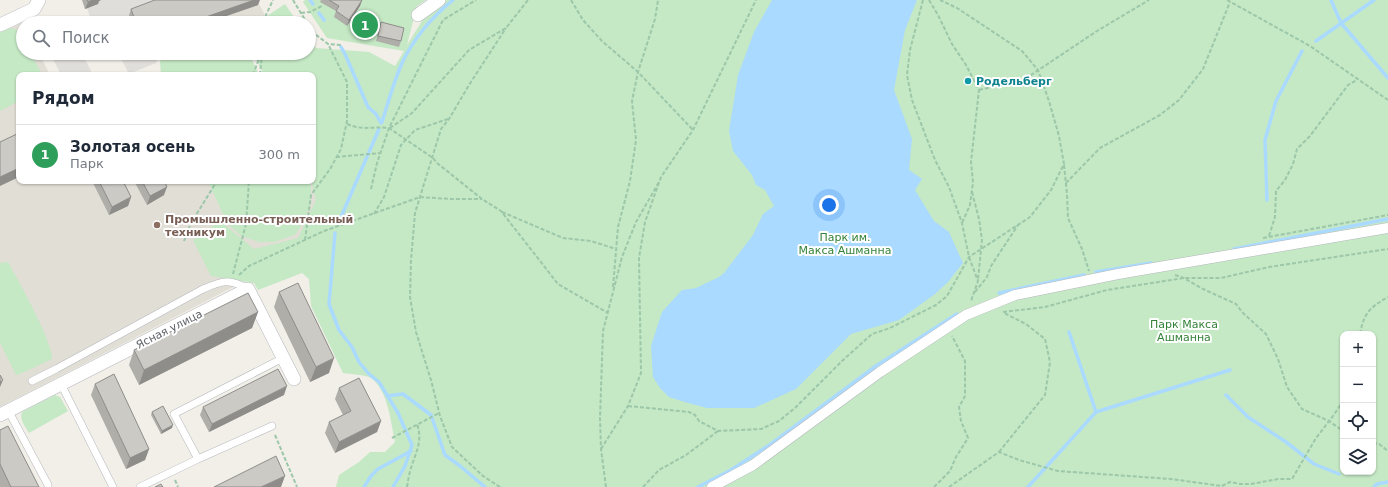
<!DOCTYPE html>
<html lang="ru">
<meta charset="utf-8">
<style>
body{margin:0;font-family:"DejaVu Sans",sans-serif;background:#f6f6f7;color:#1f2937}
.controls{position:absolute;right:12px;bottom:12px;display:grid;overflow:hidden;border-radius:8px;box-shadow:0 1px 3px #0004}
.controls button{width:36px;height:36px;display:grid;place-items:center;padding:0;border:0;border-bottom:1px solid #e0e1e3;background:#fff;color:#1f2937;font:20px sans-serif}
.you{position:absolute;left:829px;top:205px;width:14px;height:14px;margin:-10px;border:3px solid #fff;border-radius:50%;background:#1a73e8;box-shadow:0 0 0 6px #1a73e833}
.badge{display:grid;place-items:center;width:26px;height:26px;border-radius:50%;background:#2563eb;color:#fff;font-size:13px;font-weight:700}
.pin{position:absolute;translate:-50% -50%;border:2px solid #fff;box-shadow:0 1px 4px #0006}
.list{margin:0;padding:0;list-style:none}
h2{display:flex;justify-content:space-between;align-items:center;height:52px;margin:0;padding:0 16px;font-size:17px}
h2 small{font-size:13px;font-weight:400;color:#747a83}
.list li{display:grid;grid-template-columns:26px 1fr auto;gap:12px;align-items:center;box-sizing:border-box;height:60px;padding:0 16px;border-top:1px solid #e0e1e3}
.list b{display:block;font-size:15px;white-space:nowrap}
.list p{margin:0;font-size:13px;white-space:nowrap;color:#747a83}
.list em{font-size:13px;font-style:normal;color:#747a83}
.icon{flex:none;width:22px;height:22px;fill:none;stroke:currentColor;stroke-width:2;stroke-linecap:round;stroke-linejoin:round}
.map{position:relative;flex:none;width:1388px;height:487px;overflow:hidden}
.search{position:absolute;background:#fff;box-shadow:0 1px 3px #0004;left:16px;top:16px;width:300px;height:44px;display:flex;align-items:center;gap:10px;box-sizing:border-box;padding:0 14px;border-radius:22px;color:#747a83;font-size:15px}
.panel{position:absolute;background:#fff;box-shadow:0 1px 3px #0004;left:16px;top:72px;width:300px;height:112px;border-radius:8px}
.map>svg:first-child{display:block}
</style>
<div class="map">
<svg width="1388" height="487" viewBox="0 0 1388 487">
<rect width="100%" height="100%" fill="#f1efe8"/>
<path fill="#e0deda" d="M84 0H257L259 4 206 23H102L99 17 91 19Z
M50 53H82L93 75H61Z
M118 53H160L156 63 129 74Z"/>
<path fill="#e1ded6" d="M259 4 269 23H207Z
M21 19 23 24V53H39L50 75H19V181H313L323 199 303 251 0 407V29Z"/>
<path fill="#c5e8c5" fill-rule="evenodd" d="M305 0H426L417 6 407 45 432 5 439 0H1388V487H336L339 475 359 462 370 452H385L395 442C391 423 388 390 371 378 366 375 350 374 343 373L311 306 309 279 302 273 258 290 254 283 211 276 193 240 220 221 254 249 298 238 316 200 311 181V202L304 221 295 235 274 242H259L241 236 227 223 208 181H313V75H264L253 53H309V38L316 48 369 52 395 66 404 51 327 38 303 2ZM1343 334H1373V472H1343Z
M285 4 298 23H250L258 22Z
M8 28C26 29 23 39 23 53H31L42 75H19V101L0 111V32Z
M164 53H249L259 75H161L160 62Z
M8 262C17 278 54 344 52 359L20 374 16 375 0 343V263Z
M55 395 60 397 68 411 29 433C25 426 19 419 22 412Z"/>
<path fill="#aadaff" d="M772 0H917L905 30 894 90 912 139 909 170 922 179 915 190 934 221 949 232 963 263 948 282 935 294 899 320 851 334 796 389 754 408H707L688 403 669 397 660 388 653 377 651 346 662 312 682 290 696 288 719 277 724 273 753 235 763 214 774 206 765 190 756 185 752 175 733 151 729 131 738 75 754 32Z"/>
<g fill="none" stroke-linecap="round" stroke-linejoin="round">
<path stroke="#aadaff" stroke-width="3.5" d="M310 0 313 4
M1331 0 1341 23 1388 78
M319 13 324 20
M1316 41 1374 0
M341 47 345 54 368 107 376 114 381 123
M382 122C388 103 394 81 402 63 414 38 432 17 453 0
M1267 200 1265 140 1276 101 1302 51
M341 217 379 129
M335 233 329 304 339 330 352 347 359 362 369 374 379 382 398 413 412 445 405 466 393 487
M1234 249 1388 219
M1096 272 1151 263
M999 293 1084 275
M1069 332 1096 412
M1226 395 1248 417 1286 442 1314 464 1339 474
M387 396 403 394 431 415 445 455 460 466 485 487
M364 487 371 476 378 469 411 451
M698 487 731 470 771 444 876 366 957 314
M1028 487 1096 412 1230 370
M1374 487 1377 484 1388 482"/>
<g stroke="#b5b8bc" stroke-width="8">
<path id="service" d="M32 381 56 369 203 289C222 281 229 278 248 289
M61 384 113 487
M8 410 48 485
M198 459 174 414 283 358
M140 487 198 459 272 426"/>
</g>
<g stroke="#b5b8bc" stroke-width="11">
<path id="pedestrian" d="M712 487 753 465 880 372 966 315 1015 295 1118 274 1388 228"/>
</g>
<g stroke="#b5b8bc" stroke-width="14">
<path id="minor" d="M418 15 439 0
M0 25 34 9 39 0
M0 415 248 289 294 379"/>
</g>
<path stroke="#9cc7a9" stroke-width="2" stroke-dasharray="4 2" stroke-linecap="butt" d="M293 0 307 23
M571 0 583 20 602 41 638 72 693 130
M923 0 910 50 907 75 912 100 935 160 949 187 962 223 969 257 978 281 971 301
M929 0 938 15 952 44 966 65 979 90 971 162 973 183 972 190 970 205 962 223
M1227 0 1310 46 1388 100
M301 13 310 12 322 6
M265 23 266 15 273 0
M309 25 315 34 328 44 341 45
M253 75 261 53
M260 75 262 54
M979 90 1025 79 1097 31 1149 0
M347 124C363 131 373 126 389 128L433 158 437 163 482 199 501 211 558 284 608 313
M390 128 412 113 469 50 506 28 528 0
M336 157 381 153
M1064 165 1067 194 1068 218 1082 249 1089 271
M1066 183 1100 148 1160 115 1179 100 1203 69 1230 2
M371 189 377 163 389 128 443 20 476 0
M972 192 979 219 982 240 978 280
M502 212 563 238 591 241 616 249
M374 214 384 197 401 145 415 130 448 119
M1269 236 1275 217 1276 191 1285 180 1293 164 1297 149 1310 136 1348 85 1357 80
M1263 238 1388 215
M305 240 311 195 330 169 341 149 347 121V82L328 44
M184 241 191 223 217 181
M233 274 246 224 249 181
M239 275 249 266 324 231 420 197 451 199H482
M1175 275 1184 278 1201 288 1236 304 1242 312 1266 334 1278 359 1287 387 1302 409 1329 421 1343 431
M613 287 618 227 630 181 636 140 632 101 638 72 655 19 658 0
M975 292 987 277 991 266 1018 225
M1003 312 1045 307 1107 290 1184 278H1221L1269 267 1388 249
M1360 334C1364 313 1369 308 1388 297
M628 406 689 412 695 415 699 421 718 431 761 429 779 421 795 408 842 361 872 334 890 328 936 305 947 296 969 257 1030 217 1051 190 1064 164 1059 136 1049 101 1038 70 1022 51 957 8 940 0
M275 435 297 487
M392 438 439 413
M1373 443 1379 444 1388 451
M601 449 628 406 641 373 639 258 645 222 661 177 693 130 756 0
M999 452 1045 395 1050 362 1045 339 1026 324 1004 313
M175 480 178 487
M1222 486 1230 482 1240 484H1251L1278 479H1292L1316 438 1333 416 1343 401
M407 487C408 481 409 474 411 468 416 452 423 441 417 424
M500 487 483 476 452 447 440 416 431 380 416 332 410 297 411 260 415 213 441 129 449 119 469 85 506 28
M606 487 601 449 600 418 603 331 622 257 636 222 659 182
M643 487 659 470 686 455 718 431
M934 487 950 471 956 457 968 438 961 421 959 407 965 396V361L952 336
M949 487 999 452 1019 460 1058 471 1171 479 1222 486"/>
<use href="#service" stroke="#fff" stroke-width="7"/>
<use href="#pedestrian" stroke="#fff" stroke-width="10"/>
<use href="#minor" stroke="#fff" stroke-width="13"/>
</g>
<path fill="#afaea9" d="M82 0H101L99 1 98 4 85 9Z
M321 0H362L360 6 347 26 334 17 336 11 320 2Z
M258 5 206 23H131L129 15 131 9Z
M381 22 401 41 399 47 376 41Z
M137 53H160L140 60Z
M92 181H123L131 197 128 206 109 215Z
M134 181H164V195L147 205Z
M279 292 329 373 310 382 274 307Z
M258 312 252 328 139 385 129 365 134 350Z
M95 384 149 449 145 460 126 469 91 395Z
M339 388 381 421 377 432 335 453 325 433 329 422 343 415 335 399Z
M284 395 209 432 200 415 203 407Z
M152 412 172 428 161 434 151 415Z
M0 430 39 487H0Z"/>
<path fill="#8f8d8a" d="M93 0H101L99 1 98 4 85 9 88 2Z
M254 0H260L258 5 206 23H189Z
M362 0 360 6 347 26 349 20Z
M142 53H160L140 60Z
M19 168V177L0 186V177Z
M167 187 164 195 147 205 150 196Z
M131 197 128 206 109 215 112 207Z
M258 312 252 328 139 385 144 370Z
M334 358 329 373 310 382 316 367Z
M3 380 0 387V382Z
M287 386 284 395 209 432 212 424Z
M381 421 377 432 335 453 339 442Z
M173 425 172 428 161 434 162 431Z
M149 449 145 460 126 469 130 458Z
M285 476 281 487H261Z"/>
<path fill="#cccac5" stroke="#8f8d8a" d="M87 0H93L88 2Z
M155 0H254L189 23H136L131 9Z
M329 0H362L349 20 336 11 339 6Z
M381 22 404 28 401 41 378 36Z
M19 133V168L0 177V142Z
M99 181H123L131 197 112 207Z
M142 181H164L167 187 150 196Z
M298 283 334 358 316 367 279 292Z
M248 293 258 312 144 370 134 350Z
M278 369 287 386 212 424 203 407Z
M114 374 149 449 130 458 95 384Z
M0 375 3 380 0 382Z
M359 378 381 421 339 442 329 422 351 411 339 388Z
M163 406 173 425 162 431 152 412Z
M8 426 39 487H11L0 464V430Z
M276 456 285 476 261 487H214Z
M161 484 163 487H155Z"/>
<circle fill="#0f9aa8" stroke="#fff" stroke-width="1.5" cx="968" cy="81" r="4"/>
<circle fill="#8d6e63" stroke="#fff" stroke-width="1.5" cx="157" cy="225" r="4"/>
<g text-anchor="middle" stroke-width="4" stroke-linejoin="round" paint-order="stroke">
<g font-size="11" font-weight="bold" fill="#0d838f" stroke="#fff" text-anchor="start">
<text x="976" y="85">Родельберг</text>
</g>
<g font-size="11" font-weight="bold" fill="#785e54" stroke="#fff" text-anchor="start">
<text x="165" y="223">Промышленно-строительный<tspan x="165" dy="13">техникум</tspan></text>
</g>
<g font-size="11" fill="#348238" stroke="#fff">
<text x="845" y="241">Парк им.<tspan x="845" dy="13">Макса Ашманна</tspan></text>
<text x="1184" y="328">Парк Макса<tspan x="1184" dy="13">Ашманна</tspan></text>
</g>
<g font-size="11" fill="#5f6368" stroke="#fff">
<text transform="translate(169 329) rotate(-27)" y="4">Ясная улица</text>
</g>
</g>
</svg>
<div class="controls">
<button>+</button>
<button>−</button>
<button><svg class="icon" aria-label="locate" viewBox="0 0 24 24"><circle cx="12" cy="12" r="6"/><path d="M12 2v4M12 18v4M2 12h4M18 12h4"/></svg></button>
<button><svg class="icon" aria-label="layers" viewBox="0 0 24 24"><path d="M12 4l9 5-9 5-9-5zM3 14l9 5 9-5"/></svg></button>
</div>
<div class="you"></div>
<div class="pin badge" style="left:365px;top:25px;background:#2e9e5b">1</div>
<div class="search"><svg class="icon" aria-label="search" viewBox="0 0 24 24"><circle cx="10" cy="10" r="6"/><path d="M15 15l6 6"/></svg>Поиск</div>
<section class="panel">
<h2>Рядом<small></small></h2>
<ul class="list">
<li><span class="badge" style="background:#2e9e5b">1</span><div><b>Золотая осень</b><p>Парк</p></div><em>300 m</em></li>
</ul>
</section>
</div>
